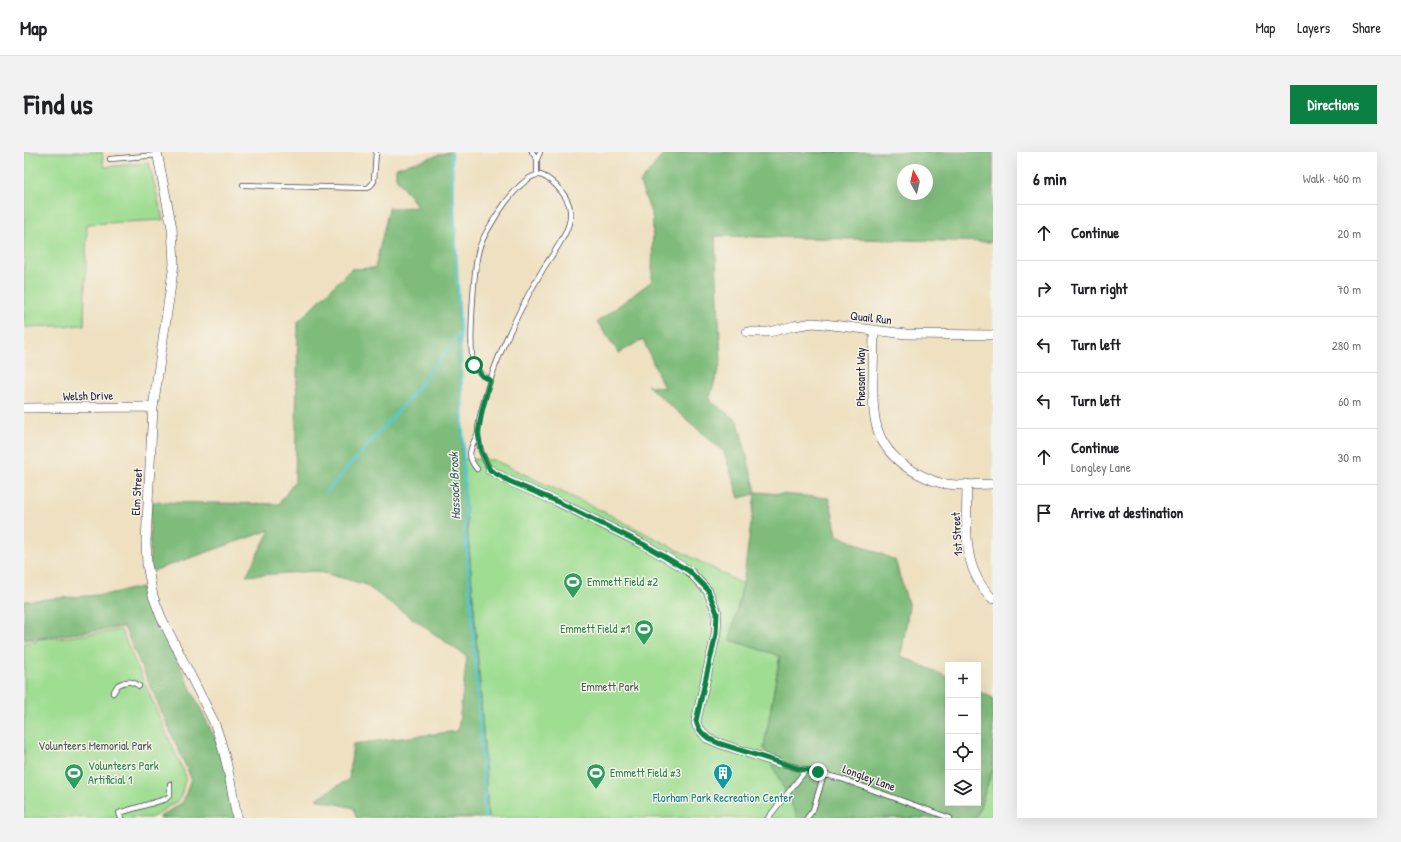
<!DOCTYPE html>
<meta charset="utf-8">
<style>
body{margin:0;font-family:"Patrick Hand",sans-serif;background:#f2f2f2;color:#202124}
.controls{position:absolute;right:12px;bottom:12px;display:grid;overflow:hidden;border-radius:0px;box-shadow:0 4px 16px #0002}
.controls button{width:36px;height:36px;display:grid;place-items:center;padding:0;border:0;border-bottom:1px solid #e0e0e0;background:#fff;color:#202124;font:20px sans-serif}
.compass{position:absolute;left:873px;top:12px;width:36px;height:36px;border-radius:50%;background:#fff;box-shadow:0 4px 16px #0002;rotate:352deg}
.stop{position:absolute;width:12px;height:12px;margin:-9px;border:3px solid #0b8043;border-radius:50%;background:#fff}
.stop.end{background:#0b8043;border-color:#fff;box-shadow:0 1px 4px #0008}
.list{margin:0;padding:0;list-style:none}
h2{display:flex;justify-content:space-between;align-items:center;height:52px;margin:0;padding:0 16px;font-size:17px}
h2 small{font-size:13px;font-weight:400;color:#757577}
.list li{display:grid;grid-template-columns:26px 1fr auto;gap:12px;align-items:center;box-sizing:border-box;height:56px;padding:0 16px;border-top:1px solid #e0e0e0}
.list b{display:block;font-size:15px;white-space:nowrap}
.list p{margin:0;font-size:13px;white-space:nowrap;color:#757577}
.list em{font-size:13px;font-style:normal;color:#757577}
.icon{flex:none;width:22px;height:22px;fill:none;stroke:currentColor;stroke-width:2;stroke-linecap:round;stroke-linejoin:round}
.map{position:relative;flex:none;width:969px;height:666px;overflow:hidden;border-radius:0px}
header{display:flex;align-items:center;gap:24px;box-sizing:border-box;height:56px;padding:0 20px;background:#fff;border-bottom:1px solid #e0e0e0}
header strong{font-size:19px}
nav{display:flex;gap:22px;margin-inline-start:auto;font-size:14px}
.intro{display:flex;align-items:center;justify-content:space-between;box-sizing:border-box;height:96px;padding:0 24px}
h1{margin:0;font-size:28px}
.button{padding:10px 18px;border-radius:0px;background:#0b8043;color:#fff;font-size:14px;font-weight:700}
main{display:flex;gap:24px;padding:0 24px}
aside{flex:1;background:#fff;border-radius:0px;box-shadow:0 4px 16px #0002}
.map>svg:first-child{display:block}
</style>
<header>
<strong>Map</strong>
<nav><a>Map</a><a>Layers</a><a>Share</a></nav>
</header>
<div class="intro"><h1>Find us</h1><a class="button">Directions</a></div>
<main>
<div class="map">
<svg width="969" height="666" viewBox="0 0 969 666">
<rect width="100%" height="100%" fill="#f7f3e8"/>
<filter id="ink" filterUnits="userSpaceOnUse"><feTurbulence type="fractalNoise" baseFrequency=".025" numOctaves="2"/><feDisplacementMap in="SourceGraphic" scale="8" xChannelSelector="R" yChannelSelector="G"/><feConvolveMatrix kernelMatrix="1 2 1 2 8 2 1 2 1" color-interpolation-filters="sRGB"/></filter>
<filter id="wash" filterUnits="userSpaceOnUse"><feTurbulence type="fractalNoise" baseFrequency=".012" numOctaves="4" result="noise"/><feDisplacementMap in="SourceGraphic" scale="16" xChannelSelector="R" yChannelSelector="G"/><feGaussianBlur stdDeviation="0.9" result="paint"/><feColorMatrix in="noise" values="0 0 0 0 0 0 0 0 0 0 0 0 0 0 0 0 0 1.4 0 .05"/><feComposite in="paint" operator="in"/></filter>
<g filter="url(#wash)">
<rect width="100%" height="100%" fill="#eee0c0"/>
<path fill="#9fdd92" stroke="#608066" d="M0 0H78L80 15 125 11 139 68 63 72 60 173 0 175Z
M438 307 470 308 578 359 719 432 706 488 756 503 740 596 953 663 969 616V666H464L457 547Z
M97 478 162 625 156 647 127 666H0V491L13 489V487L43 485Z"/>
<path fill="#7fbc7c" stroke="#506f5c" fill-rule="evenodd" d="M424 0H428L437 249 438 307 457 547 464 666H332L330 656 292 647 325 627 329 592 434 579 443 505 340 432 292 419 222 424 246 378 126 420V350L255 352 271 329 274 170 327 117 351 116 365 56 394 55 372 26V16Z
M641 0H969V90L691 84 697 210 685 248 714 270 732 340 805 346 813 383 871 408 885 455 877 504 924 525V651H954V539L969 546V616L952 666H774L740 596 756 504 706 488 719 432 731 342 715 346 700 300 623 233 640 236 619 187 595 201 573 170 628 129 629 66 616 31ZM879 18H903V42H879Z
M118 435 205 616 214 666H134L159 650 167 626 100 475 0 488V449L85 442Z"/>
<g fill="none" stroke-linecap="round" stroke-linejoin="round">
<path stroke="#5ac7ce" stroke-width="3" d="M427 0 436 181 441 370 460 632 461 666
M301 341 385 247 436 181"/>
</g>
</g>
<g filter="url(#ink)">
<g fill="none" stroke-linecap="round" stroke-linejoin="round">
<g stroke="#413e4f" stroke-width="6">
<path id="lane" d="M508 0 513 7
M86 7 134 3
M513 22V7L516 0
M219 33 344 36 348 32 350 29 352 0
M466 228C460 224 454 220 450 214 444 200 450 113 455 97 459 81 500 14 519 24 530 29 545 45 546 58 549 77 529 101 519 117 495 158 472 203 460 249 457 259 454 271 454 281 454 295 460 307 466 318
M453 317C441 303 447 296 454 281
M89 541 94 533C102 529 108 528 115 534
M755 611 818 627 926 666
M97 666 95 661 142 647 146 643V632
M744 666 782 618
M783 666 789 658 800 622"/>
</g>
<g stroke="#413e4f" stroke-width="10">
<path id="street" d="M133 0 148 76 150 112 129 256 122 389 123 412 129 444 137 465 190 570C202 601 207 633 213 666
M850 178C850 194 849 211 849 227 848 265 850 293 884 316 894 322 905 328 917 331 933 335 952 332 969 332
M723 180H745L770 174 789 171 800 172 882 182 969 183
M0 256 119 255 129 256
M466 318 485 329 532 349 619 392 665 419 684 439 693 461 692 482 672 569 673 574 683 586 694 591 755 611
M943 332C943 374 936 416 969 447"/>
</g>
<use href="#lane" stroke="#fff" stroke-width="4.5"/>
<use href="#street" stroke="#fff" stroke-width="9"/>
</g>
</g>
<g fill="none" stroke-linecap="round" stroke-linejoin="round" filter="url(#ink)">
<path stroke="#0b8043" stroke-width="5" d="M450 213 458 224 466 228 458 258 454 281 457 299 466 318 485 329 532 349 619 392 665 419 684 438 693 461 692 482 672 569C675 581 683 586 694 591L776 617 794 620"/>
</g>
<defs>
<g id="stadium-pin" transform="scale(1)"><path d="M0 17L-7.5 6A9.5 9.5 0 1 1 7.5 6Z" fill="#2e9e5b" stroke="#f7f3e8"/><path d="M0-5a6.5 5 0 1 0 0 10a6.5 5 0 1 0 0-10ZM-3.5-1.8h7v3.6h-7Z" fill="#fff"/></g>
<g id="building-pin" transform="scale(1)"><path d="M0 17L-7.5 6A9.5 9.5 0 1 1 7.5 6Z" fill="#0f9aa8" stroke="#f7f3e8"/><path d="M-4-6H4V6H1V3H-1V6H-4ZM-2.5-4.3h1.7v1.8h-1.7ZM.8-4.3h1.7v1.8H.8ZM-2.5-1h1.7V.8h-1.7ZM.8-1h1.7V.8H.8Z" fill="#fff"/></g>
</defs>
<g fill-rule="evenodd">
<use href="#stadium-pin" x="549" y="430"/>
<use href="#stadium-pin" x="620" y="477"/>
<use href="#stadium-pin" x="50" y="621"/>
<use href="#stadium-pin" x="572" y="621"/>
<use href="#building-pin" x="699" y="621"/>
</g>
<g text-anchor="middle" stroke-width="3" stroke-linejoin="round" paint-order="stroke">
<g font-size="12" fill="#22223b" stroke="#f7f3e8">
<text transform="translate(847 166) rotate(7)" y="4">Quail Run</text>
<text transform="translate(837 225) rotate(-90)" y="4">Pheasant Way</text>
<text transform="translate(64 244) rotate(-1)" y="4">Welsh Drive</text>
<text transform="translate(113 340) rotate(-87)" y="4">Elm Street</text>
<text transform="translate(933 382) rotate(-93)" y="4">1st Street</text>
<text transform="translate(845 626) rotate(20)" y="4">Longley Lane</text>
</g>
<g font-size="12" fill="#27864d" stroke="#f7f3e8" text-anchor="start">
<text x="563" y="434">Emmett Field #2</text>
<text x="606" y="481" text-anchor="end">Emmett Field #1</text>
<text x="64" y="618">Volunteers Park<tspan x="64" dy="14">Artificial 1</tspan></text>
<text x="586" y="625">Emmett Field #3</text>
</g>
<g font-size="12" fill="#485a55" stroke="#f7f3e8">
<text x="586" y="539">Emmett Park</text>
<text x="71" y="598">Volunteers Memorial Park</text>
</g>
<g font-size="12" fill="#0d838f" stroke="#f7f3e8">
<text x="699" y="650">Florham Park Recreation Center</text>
</g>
<g font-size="13" font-style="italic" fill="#365c6e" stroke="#f7f3e8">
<text transform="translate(430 334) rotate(-92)" y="5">Hassock Brook</text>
</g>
</g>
</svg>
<div class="controls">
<button>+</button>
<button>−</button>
<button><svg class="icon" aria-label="locate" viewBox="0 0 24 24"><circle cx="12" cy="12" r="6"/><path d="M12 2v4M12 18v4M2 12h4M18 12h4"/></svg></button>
<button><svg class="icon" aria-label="layers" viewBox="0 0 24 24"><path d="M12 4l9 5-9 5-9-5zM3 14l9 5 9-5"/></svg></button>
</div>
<svg class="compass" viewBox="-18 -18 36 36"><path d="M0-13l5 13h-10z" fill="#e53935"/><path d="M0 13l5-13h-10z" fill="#757577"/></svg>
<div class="stop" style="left:450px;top:213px"></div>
<div class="stop end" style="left:794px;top:620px"></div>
</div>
<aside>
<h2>6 min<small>Walk · 460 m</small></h2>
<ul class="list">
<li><svg class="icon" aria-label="ahead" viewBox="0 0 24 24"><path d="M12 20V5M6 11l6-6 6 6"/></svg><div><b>Continue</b></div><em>20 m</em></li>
<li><svg class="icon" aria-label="right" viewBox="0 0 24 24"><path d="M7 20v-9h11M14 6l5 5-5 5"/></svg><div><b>Turn right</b></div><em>70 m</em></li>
<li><svg class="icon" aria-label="left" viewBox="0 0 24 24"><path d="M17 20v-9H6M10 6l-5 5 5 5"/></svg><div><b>Turn left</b></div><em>280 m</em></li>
<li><svg class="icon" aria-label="left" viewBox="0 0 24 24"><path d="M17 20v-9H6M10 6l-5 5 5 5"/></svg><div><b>Turn left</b></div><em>60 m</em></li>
<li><svg class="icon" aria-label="ahead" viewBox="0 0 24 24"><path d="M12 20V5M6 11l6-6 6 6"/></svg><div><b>Continue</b><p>Longley Lane</p></div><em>30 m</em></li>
<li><svg class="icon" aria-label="arrive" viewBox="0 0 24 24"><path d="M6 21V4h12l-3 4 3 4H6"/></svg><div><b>Arrive at destination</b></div></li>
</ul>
</aside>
</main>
